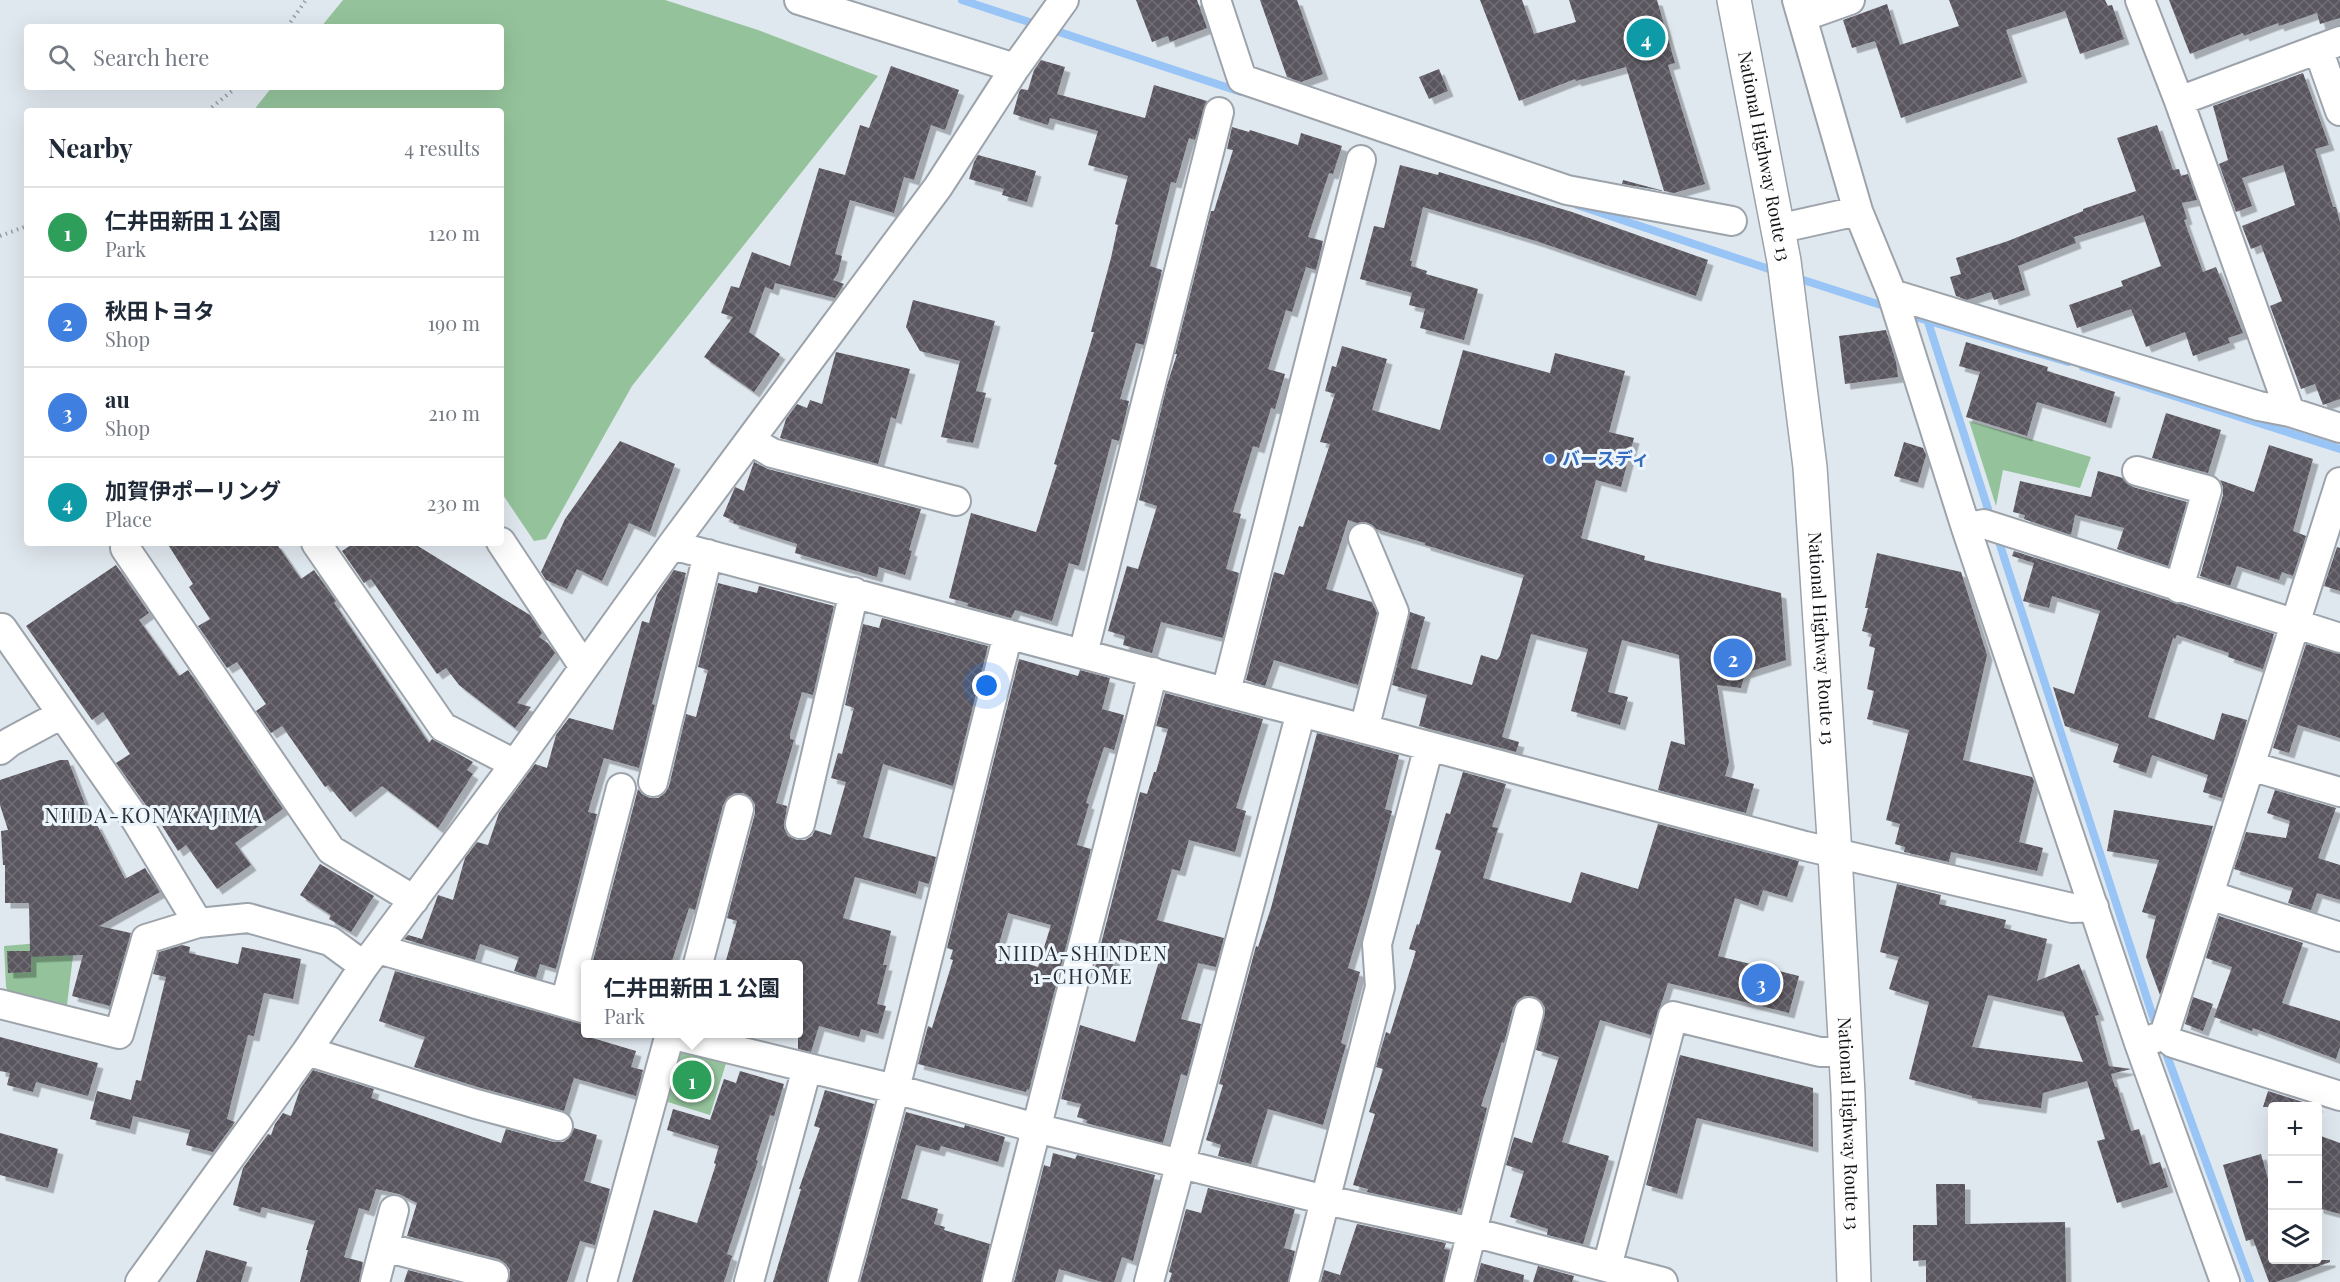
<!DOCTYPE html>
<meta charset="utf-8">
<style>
body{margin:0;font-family:"Playfair Display","Noto Sans JP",serif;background:#f6f6f7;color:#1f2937}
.controls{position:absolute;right:18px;bottom:18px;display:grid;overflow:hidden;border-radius:6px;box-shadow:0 6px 24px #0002}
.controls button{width:54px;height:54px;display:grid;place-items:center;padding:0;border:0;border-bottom:2px solid #e0e1e3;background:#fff;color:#1f2937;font:30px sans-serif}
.you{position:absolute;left:987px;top:686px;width:21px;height:21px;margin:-15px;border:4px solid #fff;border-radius:50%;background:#1a73e8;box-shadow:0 0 0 9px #1a73e833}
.badge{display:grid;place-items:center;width:39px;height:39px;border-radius:50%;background:#111827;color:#fff;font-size:20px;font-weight:700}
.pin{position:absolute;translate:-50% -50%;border:3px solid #fff;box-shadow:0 2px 6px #0006}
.popup{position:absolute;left:581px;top:960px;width:222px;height:78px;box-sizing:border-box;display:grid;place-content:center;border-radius:6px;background:#fff;filter:drop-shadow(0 2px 4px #0005);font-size:20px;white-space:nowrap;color:#747a83}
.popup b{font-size:22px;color:#1f2937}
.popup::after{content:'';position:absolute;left:50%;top:100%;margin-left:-12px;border:12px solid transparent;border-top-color:#fff}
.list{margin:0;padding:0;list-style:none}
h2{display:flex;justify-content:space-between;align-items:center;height:78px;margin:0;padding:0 24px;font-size:26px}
h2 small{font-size:20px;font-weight:400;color:#747a83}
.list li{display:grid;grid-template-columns:39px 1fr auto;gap:18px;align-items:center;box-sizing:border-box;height:90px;padding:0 24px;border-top:2px solid #e0e1e3}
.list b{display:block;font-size:22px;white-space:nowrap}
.list p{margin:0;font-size:20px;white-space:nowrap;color:#747a83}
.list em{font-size:20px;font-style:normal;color:#747a83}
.icon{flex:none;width:33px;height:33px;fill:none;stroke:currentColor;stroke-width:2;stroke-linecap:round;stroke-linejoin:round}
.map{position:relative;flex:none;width:2340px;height:1282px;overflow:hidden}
.search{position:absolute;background:#fff;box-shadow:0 6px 24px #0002;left:24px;top:24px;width:480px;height:66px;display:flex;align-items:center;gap:15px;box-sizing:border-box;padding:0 21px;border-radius:6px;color:#747a83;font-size:22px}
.panel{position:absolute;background:#fff;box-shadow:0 6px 24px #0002;left:24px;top:108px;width:480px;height:438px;border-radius:6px}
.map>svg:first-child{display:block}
</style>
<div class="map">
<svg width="2340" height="1282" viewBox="0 0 2340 1282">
<defs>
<pattern id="building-cross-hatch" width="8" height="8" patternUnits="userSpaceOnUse" patternTransform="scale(1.5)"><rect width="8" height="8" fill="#5a565e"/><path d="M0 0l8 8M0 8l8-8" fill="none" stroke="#716e75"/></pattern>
<filter id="shadow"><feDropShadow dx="5.5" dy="5.5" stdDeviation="0" flood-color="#0004"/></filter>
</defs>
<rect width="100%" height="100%" fill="#e0e8ef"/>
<path fill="#94c39b" d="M343 0H665L758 30 878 76 632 386 546 539 534 541 501 492V111H253L272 87H501V27H321Z
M1969 421 2091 457 2080 488 2003 470 1996 506Z
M75 940 66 1013 13 1001 6 987 4 946Z
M690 1049 727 1060 710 1115 658 1099 671 1058Z"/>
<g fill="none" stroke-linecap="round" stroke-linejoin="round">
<path stroke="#98c4f6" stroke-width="8" d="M962 0 1241 92
M1577 205 1778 272
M1794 277 1890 308
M1905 314 2068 362
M1928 322 1988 509
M2083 367 2340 449
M2000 545 2154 1020
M2166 1053 2250 1282"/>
</g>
<path fill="url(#building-cross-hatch)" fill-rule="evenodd" filter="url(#shadow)" d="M1136 0H1197L1207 28 1170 42 1168 36 1152 42Z
M1260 0H1297L1323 74 1301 82 1287 77Z
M1480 0H1522L1534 34 1576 22 1569 0H1657L1675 63 1668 65 1705 184 1674 193 1664 191 1626 67 1576 81 1575 79 1519 101Z
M1949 0H2105L2108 6 2112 5 2124 39 2080 54 2065 11 2006 30 2022 77 1901 118 1875 41 1852 48 1843 20 1887 4 1900 45 1959 26Z
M2169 0H2340V18L2320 24 2317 13 2279 26 2278 23 2244 36 2243 33 2190 54Z
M1041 60 1065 67 1057 94 1145 118 1154 85 1207 101 1195 140 1189 138 1176 183 1171 182 1150 266 1162 270 1144 345 1136 343 1120 399 1129 401 1119 441 1112 439 1079 566 1069 563 1052 621 1015 610 1011 618 967 606 968 603 949 598 971 513 1036 532 1057 465 1054 464 1094 332H1091L1111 258 1118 225 1115 224 1128 176 1088 165 1098 131 1050 118 1048 125 1013 114 1019 92 1021 89 1028 90 1034 70Z
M891 66 959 90 945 130 931 125 914 180 904 177 894 213 850 200 835 254 842 256 838 273 833 280 844 284 835 298 775 283 773 290 765 287 749 332 780 354 754 392 704 357 733 317 721 313 731 286 739 288 752 252 790 266 819 168 845 175 860 125 869 128Z
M1439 69 1448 91 1429 99 1419 77Z
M2303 73 2329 145 2315 149 2333 207H2336L2340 222V399L2323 405 2315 384 2301 389 2270 306 2282 301 2261 245 2251 249 2242 226 2295 205 2283 165 2242 178 2252 206 2236 212 2219 164 2228 160 2213 106Z
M2157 125 2173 170 2179 169 2181 176 2188 174 2197 200 2182 203 2187 219 2184 220 2203 272 2216 267 2243 333 2228 338 2230 343 2193 356 2185 332 2146 347 2131 309 2077 328 2069 305 2123 286 2121 281 2161 266 2143 215 2074 237 2076 243 2018 266 2025 290 1994 300 1991 292 1967 300 1956 296 1950 277 1961 274 1956 258 2008 241 2083 211V209L2136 191 2117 138Z
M1232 127 1249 132 1250 130 1298 145 1301 133 1342 146 1333 174 1329 173 1308 237 1323 241 1316 270 1306 267 1292 312 1286 310 1268 369 1285 374 1275 409 1271 408 1259 448 1253 446 1233 512 1241 514 1226 569 1239 573 1223 638 1161 622 1152 653 1123 645 1125 636 1108 631 1127 566 1138 569 1157 506 1139 500 1167 385 1177 354H1175L1211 211H1214L1233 150 1227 149Z
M978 155 1036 171 1027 202 1002 195 1004 189 969 179 974 162Z
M1400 165 1438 175 1439 172 1572 212 1708 260 1696 296 1539 242 1423 207 1410 261H1412L1411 266 1427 271 1426 274 1478 289 1464 340 1420 328 1425 309 1409 305 1412 293 1360 279 1374 226 1384 228Z
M1623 180 1664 191 1622 184Z
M913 300 995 321 976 391 986 393 973 443 941 437 960 361 920 351 906 327Z
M1886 330 1896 362 1898 377 1845 384 1839 336Z
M1966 342 2048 367 2047 371 2115 392 2106 423 2037 402 2027 436 1966 417 1980 372 1959 366Z
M1342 346 1387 359 1372 410 1440 430 1463 350 1550 373 1555 353 1625 371 1609 432 1634 438 1621 487 1596 480 1581 538 1645 556 1644 560 1781 593 1786 660 1745 673 1741 688 1717 685 1729 762 1725 776 1754 784 1746 813 1658 790 1671 741 1685 745 1679 655 1622 640 1608 692 1628 697 1620 725 1571 711 1588 649 1531 634 1502 737 1519 742 1516 752 1419 726 1427 695 1392 685 1410 612 1425 617 1411 668 1472 685 1481 655 1497 660 1500 656 1524 575 1425 545V543L1376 529 1366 522 1357 523 1348 520 1326 589 1372 602 1377 613 1358 685 1274 660 1265 686 1246 680 1274 572 1284 575 1299 526 1303 527 1330 444 1320 442 1335 394 1325 391 1332 366 1336 367Z
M836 352 910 369 896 419 891 417 878 464 780 438 786 419 797 404 807 408 810 400 822 404Z
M2166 413 2221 430 2208 473 2152 458Z
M620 441 675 464 650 532 629 523 602 581 577 569 567 589 546 580 541 572 565 519Z
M1904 442 1923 448 1926 455 1918 483 1894 476Z
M2269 445 2313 459 2293 531 2306 536 2293 576 2282 572 2279 580 2237 566 2230 586 2200 576 2223 495V487L2220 480 2254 492Z
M754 462 768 469 921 509 909 550 912 551 905 575 879 567 877 577 795 553 797 544 733 523 734 521 723 516 735 487 744 491Z
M2098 471 2123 478 2133 487 2187 502 2168 566 2117 549 2124 528 2075 515 2071 535 2024 519 2025 515 2013 512 2020 481 2091 497Z
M167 543H276L301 579 314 570 336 601 334 603 429 743 432 739 473 762 467 770 473 774 438 828 382 786 350 812 328 785 325 787 282 726 271 733 256 711 266 704 237 662 227 668 198 626 210 619 189 587 193 584Z
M354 543H413L530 615 542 633 539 637 548 643 555 653 517 703 531 707 515 728 459 685 446 668 437 674 371 579 364 583 342 551Z
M2337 547 2340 548V591L2324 586Z
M2014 551 2274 634 2263 669 2228 657 2229 653 2177 635 2175 639 2173 638 2148 717 2214 740 2222 713 2247 720 2222 798 2203 792 2208 775 2152 755 2146 773 2113 762 2119 744 2065 726 2053 687 2074 694 2100 611 2052 596 2049 608 2023 601 2034 563 2012 556Z
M1877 553 1961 572 1987 655 1963 760 2032 777 2034 781 2019 842 2043 848 2037 871 1951 852 1949 862 1904 852 1905 847 1895 844 1900 824 1886 820 1909 730 1867 719 1874 691 1867 689 1875 648 1869 646 1872 634 1862 631 1868 608H1865Z
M116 565 149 613 139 620 179 676 188 670 283 809 235 843 251 865 217 889 186 845 178 851 154 813 152 814 116 763 130 754 103 712 92 720 26 626Z
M674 570 686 573 652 704 655 705 639 768 604 758 588 812 597 814 556 969 540 964 536 978 514 971 519 957 480 944 475 960 404 939 408 935 422 939 438 895 453 900 465 858 477 842 488 845 499 813 535 764 547 768 556 735 569 718 613 730 642 621 649 623 657 595Z
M718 583 757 593 759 586 834 606 813 695 802 692 790 734V739L794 740 776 803 787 806 784 828 788 836 797 840H805L812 836 815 830 831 835 846 782 831 778 838 753 842 754 854 708 845 705 863 624 879 628 882 618 988 646 953 786 883 764 863 837 936 857 929 884 919 881 916 894 855 877 843 918 891 931 883 965H887L877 1004 886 1006 878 1034 861 1029 859 1037 819 1026 811 1052 798 1049V964H725L737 921 727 918 755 813V805L751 798 743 793H735L728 797 723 805 695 910 689 908 671 964H592L638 789 642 794 650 798H658L665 793 669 786 686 714 696 717 708 670 698 667Z
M2306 644 2340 654V738L2298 725 2289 753 2273 748Z
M1019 659 1078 676 1080 670 1110 678 1102 709 1124 715 1114 750 1104 747 1086 803 1089 804 1077 845 1091 849 1029 1090 1027 1089 1026 1092 918 1064 928 1026 932 1028 953 960 950 959 953 950 947 948ZM1008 913 1051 925 1038 967 996 954Z
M1165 693 1263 719 1236 808 1246 811 1235 852 1189 840 1180 871 1172 869 1157 920 1224 938 1216 967 1198 963 1181 1019 1201 1024 1187 1076 1181 1074 1163 1143 1086 1123 1087 1120 1077 1117 1081 1104 1061 1099 1080 1025 1135 1042 1162 951 1120 939 1109 979 1093 975 1140 792 1147 794 1154 772H1156L1168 729 1156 726Z
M1317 733 1399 755 1385 809 1392 811 1371 891 1348 968 1360 972 1341 1043 1346 1045 1323 1125 1268 1109 1251 1164 1218 1156 1221 1145 1206 1140 1223 1085 1219 1084 1256 946 1258 947 1271 908Z
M60 760H68L93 825 96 823 125 879 145 868 160 892 99 926 131 933 110 1006 72 996 83 955 31 957V972L8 973 7 951H30L29 903H5V865H3L1 831 8 830 0 805V780Z
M1463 772 1506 784 1492 827 1498 828 1483 878 1571 903 1581 872 1638 889 1658 824 1799 861 1787 897 1763 890 1758 906 1735 898 1718 956 1799 976 1789 1013 1668 983 1651 1035 1600 1020 1562 1142 1609 1156 1583 1244 1547 1235 1548 1229 1510 1217 1524 1171 1506 1165 1514 1137 1532 1143 1559 1057 1536 1050 1545 1008 1541 1001 1533 996H1525L1518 1000 1513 1008 1504 1043 1502 1042 1481 1106 1487 1108 1461 1209 1458 1208 1457 1212 1367 1192 1368 1189 1353 1185 1375 1114 1369 1112 1383 1069 1376 1067 1383 1042 1386 1032 1390 1034 1416 951 1409 949 1417 924 1419 925 1441 851 1435 849 1446 813 1450 814Z
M2275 790 2336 808 2318 858 2340 865V900L2317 893 2311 910 2288 903 2293 888 2234 869 2246 832 2286 838 2290 821 2267 813Z
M2114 810 2213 826 2160 995 2146 957 2156 916 2142 912 2159 860 2107 851Z
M320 864 374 896 351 932 329 919 331 915 300 895Z
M1897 884 1941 895 1939 904 2006 920 2004 928 2047 939 2037 981 2079 964 2099 1015 2095 1016 2109 1066 2131 1069 2111 1074 2115 1087H2117L2131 1131 2139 1129 2150 1165 2160 1162 2168 1187 2117 1203 2097 1141 2105 1139 2087 1081 2043 1093 2041 1108 1972 1098V1096L1909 1079 1929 1002 1889 989 1899 957 1880 952ZM1988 995 2063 1012 2083 1062 1972 1047Z
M2219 916 2303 943 2282 1003 2340 1021V1047L2336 1059 2253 1028 2252 1031 2214 1017 2232 967 2206 958Z
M182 945 190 947 189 953 238 964 242 947 301 959 293 999 264 993 254 1036 248 1035 227 1119 235 1122 213 1152 186 1145 190 1130 133 1116 130 1129 90 1119 97 1091 131 1100 136 1080 141 1081 166 977 153 974 159 952Z
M395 971 585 1025V1034H590L589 1037 636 1051 631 1067 643 1070 636 1096 574 1078 564 1111 481 1088 414 1067 425 1037 379 1021Z
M2193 997 2213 1004 2203 1031 2185 1024Z
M0 1037 98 1063 88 1096 36 1082 33 1092 7 1085 10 1073 0 1071Z
M1680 1055 1813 1088V1147L1697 1118 1677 1194 1646 1185Z
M313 1070 374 1089 371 1098 501 1143 506 1129 554 1142H563L569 1138 574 1128 597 1135 584 1181 610 1189 595 1245 580 1241 567 1282H508L510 1270 506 1264 499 1259 407 1236 417 1203 399 1194 376 1189 369 1211 359 1208 344 1257 363 1262 359 1282H300L308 1250H306L315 1221 262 1207 260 1213 233 1205 243 1168 268 1134 271 1135 275 1124 283 1113 291 1116 300 1089Z
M740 1071 784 1084 774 1116 770 1115 756 1160 758 1161 727 1254 732 1256 724 1282H632L654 1210 697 1223 716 1164 714 1163 719 1146 667 1130 673 1109 710 1120 724 1079 736 1083Z
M825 1090 874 1104 827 1282H773L801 1189H799L820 1128 814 1126Z
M2268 1091 2319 1107H2263Z
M906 1112 964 1128 965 1125 1005 1137 998 1162 941 1146 939 1151 916 1145 901 1198 938 1209 934 1224 945 1227 944 1230 990 1244 981 1282H860Z
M0 1133 58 1149 48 1188 0 1175Z
M2318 1135 2340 1143V1214L2318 1208Z
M1053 1153 1075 1159 1077 1155 1155 1175 1133 1261 1122 1257 1114 1282H1102L1059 1269 1055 1282H1014L1044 1165 1050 1167Z
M2261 1154 2272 1193V1260H2330V1262L2276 1282H2269L2253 1239 2246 1241 2223 1165Z
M1936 1184H1965V1224L2065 1222 2066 1282H1926V1260L1913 1261V1225H1937Z
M1208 1188 1295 1209 1284 1248 1295 1251 1288 1282H1169L1172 1273 1169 1272 1186 1209 1201 1213Z
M1357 1224 1446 1243 1444 1249 1450 1250 1443 1282H1321L1324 1270 1340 1275Z
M206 1250 247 1262 241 1282H196Z
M1481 1263 1524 1275 1523 1282H1476Z
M1538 1266 1574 1276 1572 1282H1533Z
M408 1270 455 1282H404Z"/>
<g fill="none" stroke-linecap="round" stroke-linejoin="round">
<g stroke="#9ca3aa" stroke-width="32">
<path id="minor" d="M799 0 1015 68
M1216 0 1242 79 1567 190 1732 221
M1797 0 1858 211
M2140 0 2179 101 2290 412
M1802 17 1850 0
M2318 49 2340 111
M2179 101 2340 41
M1777 229 1858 211 1892 294 1966 528 2139 1043 2225 1282
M1892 294 2259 406 2290 412 2340 428
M751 441 772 453 956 501
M2137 471 2207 490 2179 588
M1966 528 1984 524 2340 638
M1363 538 1394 612 1364 729
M501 542 584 667
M316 543 443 727 515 764
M672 545 1805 846 2072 908 2094 907
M125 548 331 850 414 900
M2 628 136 820 198 923 248 918 330 941 364 966
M1083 654 1219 112
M1226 692 1361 160
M0 750 10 742 62 714
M2250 766 2340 482
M653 782 708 554
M800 824 854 592
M2209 895 2340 937
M378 949 586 1009
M698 964 739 809
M565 1003 621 788
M0 1004 119 1034 146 939 198 923
M669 1034 895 1089 1036 1128 1326 1200 1472 1232 1663 1282
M2164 1035 2250 766 2340 792
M2147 1041 2164 1035 2173 1043 2340 1096
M307 1051 476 1104 558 1126
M384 1247 494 1275
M1607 1267 1673 1016 1820 1052H1846
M140 1282 307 1051 364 966 515 764 672 545 938 187 1015 68 1064 0
M375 1282 394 1210
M602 1282 670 1034
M749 1282 807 1068
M843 1282 895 1089 1008 634
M997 1282 1153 672
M1149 1282 1301 712
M1304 1282 1380 987 1377 944 1429 746
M1459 1282 1529 1012"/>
</g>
<g stroke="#9ca3aa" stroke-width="36">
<g id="highway">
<path id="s1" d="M1734 0 1784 261 1810 467 1835 854 1848 1094 1854 1282"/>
</g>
</g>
<path stroke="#969ca2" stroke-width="4" stroke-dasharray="1.5 4.5" stroke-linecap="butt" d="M287 27 306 0
M207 111 237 87
M0 236 27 226"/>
<use href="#minor" stroke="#fff" stroke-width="28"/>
<use href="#highway" stroke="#fff" stroke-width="33"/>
</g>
<circle fill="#3f7fe0" stroke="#edf5fc" stroke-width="2" cx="1550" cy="459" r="6"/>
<g text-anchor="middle" stroke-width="6" stroke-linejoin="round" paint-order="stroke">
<g font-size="18" fill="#101215" stroke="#edf5fc">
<text dy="6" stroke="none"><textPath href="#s1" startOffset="159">National Highway Route 13</textPath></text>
<text dy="6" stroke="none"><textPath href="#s1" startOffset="645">National Highway Route 13</textPath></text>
<text dy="6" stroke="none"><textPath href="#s1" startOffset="1131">National Highway Route 13</textPath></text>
</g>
<g font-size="18" font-weight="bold" fill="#366cbe" stroke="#edf5fc" text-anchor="start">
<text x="1562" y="465">バースディ</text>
</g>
<g font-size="20" letter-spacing="1.5" fill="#292f34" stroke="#edf5fc">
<text x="1083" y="961">NIIDA-SHINDEN<tspan x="1083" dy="23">1-CHOME</tspan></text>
</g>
<g font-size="21" letter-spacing="1.5" fill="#292f34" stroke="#edf5fc">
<text x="154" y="823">NIIDA-KONAKAJIMA</text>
</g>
</g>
</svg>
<div class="controls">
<button>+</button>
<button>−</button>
<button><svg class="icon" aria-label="layers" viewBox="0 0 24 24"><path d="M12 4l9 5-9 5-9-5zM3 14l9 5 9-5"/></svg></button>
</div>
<div class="you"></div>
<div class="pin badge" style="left:692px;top:1080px;background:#2e9e5b">1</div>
<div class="popup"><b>仁井田新田１公園</b>Park</div>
<div class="pin badge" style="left:1733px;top:658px;background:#3f7fe0">2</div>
<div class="pin badge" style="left:1761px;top:983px;background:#3f7fe0">3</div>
<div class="pin badge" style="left:1646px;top:38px;background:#0f9aa8">4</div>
<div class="search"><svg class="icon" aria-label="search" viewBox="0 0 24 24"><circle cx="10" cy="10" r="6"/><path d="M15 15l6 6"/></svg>Search here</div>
<section class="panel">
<h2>Nearby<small>4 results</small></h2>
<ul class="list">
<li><span class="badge" style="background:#2e9e5b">1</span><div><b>仁井田新田１公園</b><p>Park</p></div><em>120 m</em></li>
<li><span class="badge" style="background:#3f7fe0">2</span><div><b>秋田トヨタ</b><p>Shop</p></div><em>190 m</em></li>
<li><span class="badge" style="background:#3f7fe0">3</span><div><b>au</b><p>Shop</p></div><em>210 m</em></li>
<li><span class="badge" style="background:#0f9aa8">4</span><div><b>加賀伊ポーリング</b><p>Place</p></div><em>230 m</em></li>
</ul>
</section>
</div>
